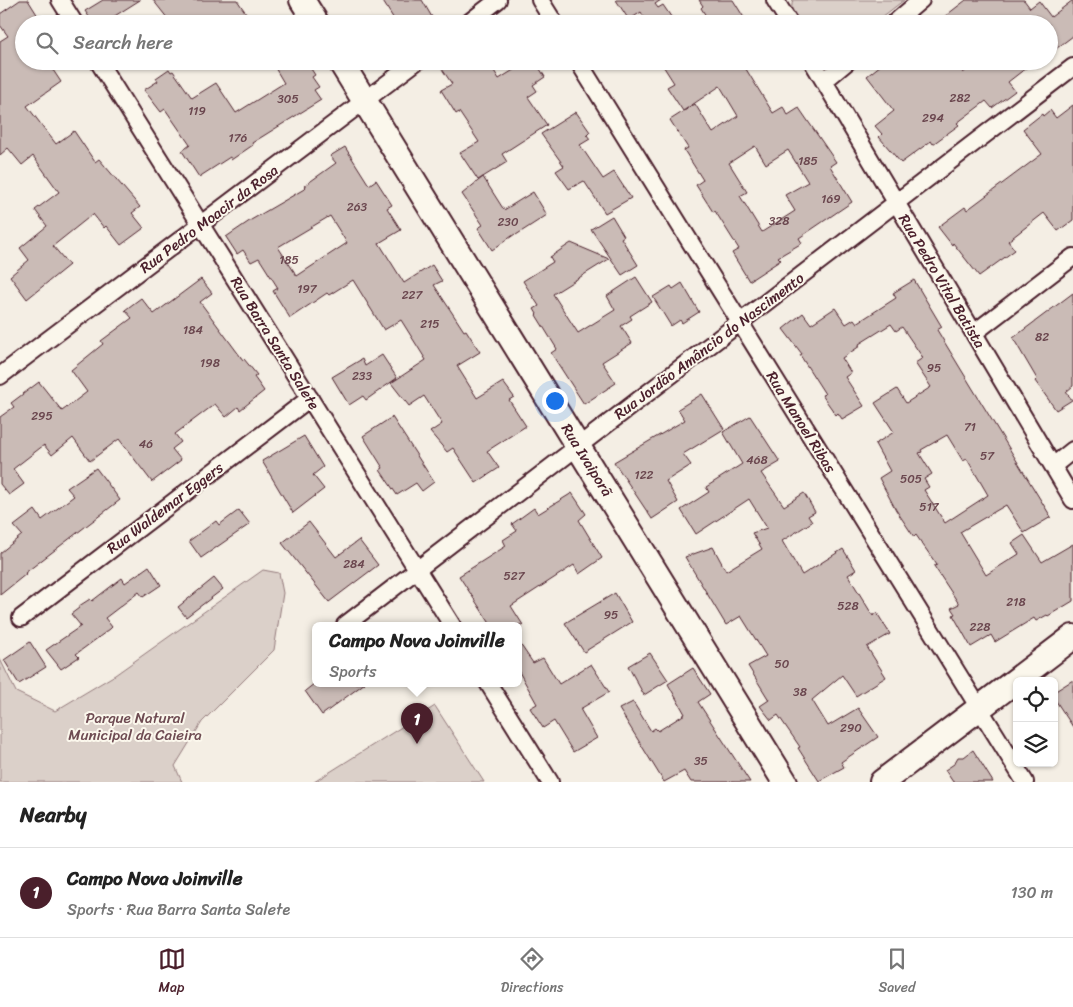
<!DOCTYPE html>
<meta charset="utf-8">
<style>
body{margin:0;font-family:Sriracha,sans-serif;background:#f2f2f2;color:#222}
.controls{position:absolute;right:15px;bottom:15px;display:grid;overflow:hidden;border-radius:8px;box-shadow:0 1px 4px #0004}
.controls button{width:45px;height:45px;display:grid;place-items:center;padding:0;border:0;border-bottom:1px solid #e0e0e0;background:#fff;color:#222;font:25px sans-serif}
.you{position:absolute;left:554px;top:400px;width:18px;height:18px;margin:-12px;border:4px solid #fff;border-radius:50%;background:#1a73e8;box-shadow:0 0 0 8px #1a73e833}
.badge{display:grid;place-items:center;width:32px;height:32px;border-radius:50%;background:#4a1f2b;color:#fff;font-size:16px;font-weight:700}
.pin{position:absolute;translate:-50% -41px;filter:drop-shadow(0 1px 2px #0008)}
.pin::after{content:'';position:absolute;top:26px;width:18px;height:15px;background:inherit;clip-path:polygon(0 0,100% 0,50% 100%)}
.popup{position:absolute;left:312px;top:622px;width:210px;height:65px;box-sizing:border-box;display:grid;place-content:center;border-radius:8px;background:#fff;filter:drop-shadow(0 1px 4px #0005);font-size:16px;white-space:nowrap;color:#767676}
.popup b{font-size:19px;color:#222}
.popup::after{content:'';position:absolute;left:50%;top:100%;margin-left:-10px;border:10px solid transparent;border-top-color:#fff}
.list{margin:0;padding:0;list-style:none}
h2{display:flex;justify-content:space-between;align-items:center;height:65px;margin:0;padding:0 20px;font-size:21px}
h2 small{font-size:16px;font-weight:400;color:#767676}
.list li{display:grid;grid-template-columns:32px 1fr auto;gap:15px;align-items:center;box-sizing:border-box;height:90px;padding:0 20px;border-top:1px solid #e0e0e0}
.list b{display:block;font-size:19px;white-space:nowrap}
.list p{margin:0;font-size:16px;white-space:nowrap;color:#767676}
.list em{font-size:16px;font-style:normal;color:#767676}
.icon{flex:none;width:28px;height:28px;fill:none;stroke:currentColor;stroke-width:2;stroke-linecap:round;stroke-linejoin:round}
.map{position:relative;flex:none;width:1073px;height:782px;overflow:hidden}
.search{position:absolute;background:#fff;box-shadow:0 1px 4px #0004;left:15px;right:15px;top:15px;height:55px;display:flex;align-items:center;gap:12px;box-sizing:border-box;padding:0 18px;border-radius:28px;color:#767676;font-size:19px}
.sheet{height:155px;background:#fff}
nav{display:flex;justify-content:space-around;align-items:center;box-sizing:border-box;height:70px;border-top:1px solid #e0e0e0;background:#fff;font-size:14px;color:#767676}
nav a{display:grid;justify-items:center;gap:2px}
nav .on{color:#4a1f2b}
.map>svg:first-child{display:block}
</style>
<div class="map">
<svg width="1073" height="782" viewBox="0 0 1073 782">
<rect width="100%" height="100%" fill="#f4eee4"/>
<filter id="ink" filterUnits="userSpaceOnUse"><feTurbulence type="fractalNoise" baseFrequency=".02" numOctaves="2"/><feDisplacementMap in="SourceGraphic" scale="10" xChannelSelector="R" yChannelSelector="G"/><feConvolveMatrix kernelMatrix="1 2 1 2 8 2 1 2 1" color-interpolation-filters="sRGB"/></filter>
<g filter="url(#ink)">
<path fill="#dbd0c9" stroke="#92787a" d="M793 0H904L873 24H798C793 16 790 9 793 0Z
M263 570 279 573 283 593 274 650 202 722 175 766 182 782H0V659L16 692 55 711 115 675Z
M435 706 484 782H314Z"/>
<path fill="#cabbb6" stroke="#4a1f2b" fill-rule="evenodd" d="M20 0H28L43 24H24V61H47L61 82 27 106 56 144 74 131 95 162 99 159 140 207 132 213 144 228 121 245 106 226 104 228 93 214 53 246 69 265 27 299 10 276 29 260 20 248 47 226 35 210 59 192 33 156 22 165 8 148 0 155V41L8 36 0 25V14Z
M103 0H140L102 24H94L85 11Z
M153 0H237L246 13 240 16 245 24H172Z
M382 0H422L436 24H397Z
M616 0H661L655 4 658 8 663 5 676 24H633L644 17 641 12 629 20Z
M699 0H733L748 24H711L701 8 703 6Z
M966 0H1024L1030 8 1039 1 1051 17 1073 0V36L1049 54V24H935Z
M271 61H306L315 75 312 77 319 87 314 90 321 100 252 143 253 145 231 160 230 157 199 177 182 151 190 145 165 109 161 112 144 90 158 81 156 78 169 69 171 72 173 71 192 98 216 83 236 113 284 83Z
M455 61H477L481 68 490 64 499 79 528 61H535L545 77 533 85 537 91 528 97 547 125 502 154 507 162 478 180 460 153 479 142 459 112 456 114 441 90 452 84 442 69Z
M660 61H741L773 113 783 107 788 115 799 108 836 162 830 166 852 202 799 238 802 243 778 257 781 260 749 281 732 253 739 249 715 211 713 212 696 185 703 180 684 150 688 148 670 120 695 104 713 133 738 116 720 86 683 111 667 87 674 83ZM755 146 766 164 788 150 808 182 785 195 795 211 762 232 740 196 747 192 729 163Z
M886 61H954L963 73 978 61H1035L1008 82 1015 91 992 108 986 101 957 123 959 125 933 144 931 141 901 163 879 137 882 134 875 126 894 111 867 76Z
M1073 105V220L1058 231 1044 213 1008 241 1015 250 979 276 953 243 952 245 938 227 965 207 967 210 1042 154 1023 129 1042 114 1043 116 1050 110 1056 118Z
M576 112 590 132 587 135 590 139 580 145 603 179 614 172 631 198 605 213 584 181 569 189 556 171 564 166 541 134Z
M345 147 369 185 376 180 392 205 387 208 401 230 379 243 404 283 432 265 442 281 434 285 464 331 466 330 480 352 457 366 477 398 503 382 514 397 509 400 526 426 487 451 499 468 476 483 453 448 447 452 430 432 442 424 424 396 409 406 391 383 426 360 401 320 384 330 353 280 329 295 327 293 290 318 273 291 278 288 259 258 251 262 243 250 237 254 226 237 251 220 306 188 304 186 336 163 330 156ZM330 216 347 243 297 276 278 247Z
M483 177 504 210 533 192 547 215 516 235 515 234 492 250 478 228 483 225 462 194Z
M612 216 624 236 621 238 638 265 622 275 591 229Z
M571 243 609 259 553 294 578 333 615 310 607 296 636 277 652 302 630 316 632 319 621 326 632 343 602 362 616 383 584 404 551 353 557 349 536 315 537 314 534 309 539 306 523 281 553 262 550 257Z
M201 279 212 293 200 302 243 360 244 359 257 375 254 377 264 391 240 410 238 407 226 417 215 404 175 434 181 442 172 449 181 460 152 482 119 439 90 461 73 438 52 455 44 445 13 469 24 484 9 495 0 484V417L14 407 11 403 39 382 62 411 87 392 71 370 103 344 101 341 132 318 125 310 141 298 154 314Z
M914 280 942 327 937 330 1051 517 1024 533 1006 505 960 532 986 575 1019 554 1012 543 1024 535 1042 562 1073 544V601L1048 616 1047 615 1036 621 1034 618 995 642 991 635 971 647 953 615 955 614 951 608 959 604 934 566 937 565 916 535 914 537 896 510 879 478 890 471 875 444 894 432 875 403 897 389 906 403 931 387 915 363 923 358 902 327 896 331 891 324 859 344 860 346 842 358 851 373 845 377 864 406 842 419 838 413 836 415 822 395 825 394 800 355 802 354 783 329 803 313 811 324 835 308 846 324 854 319 857 323 896 298 893 293ZM947 435 963 461 967 459 988 495 945 523 924 490 929 487 924 479 932 474 919 453 922 452 921 450Z
M682 283 699 312 682 323 680 320 671 326 653 297 671 286 673 289Z
M1073 293V386L1066 392 1072 400 1056 410 1035 381 1037 379 1013 338Z
M382 355 397 378 366 400 363 396 349 405 332 377 362 359 365 366Z
M702 394 724 429 683 454 691 465 666 481 678 502 652 519 614 462 685 420 678 409Z
M750 416 780 462 761 473 784 506 804 493 815 512 808 516 812 522 782 541 802 575 843 549 856 570 848 575 873 616 877 613 890 634 867 647 886 677 856 696 842 675 812 700 828 726 858 708 878 737 841 762 844 767 819 781 798 748 800 747 778 715 771 720 760 706 769 700 748 666 766 656 741 616 726 625 685 557 713 547 726 571 762 549 752 533 767 528 749 499 696 534 681 510 709 492 706 487 742 464 723 432Z
M392 417 434 482 422 491 416 483 397 495 380 470 383 468 363 436Z
M304 436 323 467 313 475 324 489 293 513 262 461Z
M96 468 120 500 25 573 26 574 0 595V553L22 535 14 526 35 510 42 520 74 496 67 488Z
M572 493 586 514 579 520 602 558 579 574 574 565 511 606 523 625H491L459 576 506 546 503 540 517 531 512 524 534 508 538 514Z
M239 510 250 524 201 558 189 541 216 521 219 525Z
M309 522 336 557 359 540 378 565 329 602 282 543Z
M149 566 161 585 143 597 139 592 105 618 112 627 110 629 76 654 79 657 61 669 46 650 81 626 71 614 79 608V606L90 599 92 601 122 578 125 583Z
M214 578 223 589 186 617 178 607Z
M615 593 632 622 584 652 565 623Z
M518 641 533 663 543 658 559 684 591 664 609 692 580 709 597 738 573 752 554 721 543 728 530 708 537 704 518 670Z
M30 642 46 667 19 684 4 660Z
M650 653 668 680 644 695 628 666Z
M693 668 710 694 698 702 750 782H691L684 771 664 782 619 709 633 702 651 731 655 728 658 731 685 714 668 684Z
M1073 680V727L1054 698V692Z
M315 683H365L322 715 305 691Z
M973 750 993 782H953L945 770 954 764 958 757H964Z"/>
<g fill="none" stroke-linecap="round" stroke-linejoin="round">
<g stroke="#4a1f2b" stroke-width="20">
<path id="street" d="M60 0 75 24
M540 0 555 24
M775 0 790 24
M467 24 498 0
M893 24 921 0
M98 61 452 625
M578 61 1025 782
M812 61 1073 500
M824 81 848 61
M974 333 1073 257
M0 376 417 61
M1053 466 1073 450
M21 618 310 398
M345 625 1073 67
M488 683 550 782"/>
</g>
<g stroke="#4a1f2b" stroke-width="28">
<path id="secondary" d="M302 0 317 24
M340 61 785 782
M882 782 1073 637"/>
</g>
<use href="#street" stroke="#fbf7ec" stroke-width="16"/>
<use href="#secondary" stroke="#fbf7ec" stroke-width="24"/>
</g>
</g>
<g text-anchor="middle" stroke-width="4" stroke-linejoin="round" paint-order="stroke">
<g font-size="12" fill="#6a464e">
<text x="960" y="102">282</text>
<text x="288" y="103">305</text>
<text x="197" y="115">119</text>
<text x="933" y="122">294</text>
<text x="238" y="142">176</text>
<text x="808" y="165">185</text>
<text x="831" y="203">169</text>
<text x="357" y="211">263</text>
<text x="779" y="225">328</text>
<text x="508" y="226">230</text>
<text x="289" y="264">185</text>
<text x="307" y="293">197</text>
<text x="412" y="299">227</text>
<text x="430" y="328">215</text>
<text x="193" y="334">184</text>
<text x="1042" y="341">82</text>
<text x="210" y="367">198</text>
<text x="934" y="372">95</text>
<text x="362" y="380">233</text>
<text x="42" y="420">295</text>
<text x="970" y="431">71</text>
<text x="146" y="448">46</text>
<text x="987" y="460">57</text>
<text x="757" y="464">468</text>
<text x="644" y="479">122</text>
<text x="911" y="483">505</text>
<text x="929" y="511">517</text>
<text x="354" y="568">284</text>
<text x="514" y="580">527</text>
<text x="1016" y="606">218</text>
<text x="848" y="610">528</text>
<text x="611" y="619">95</text>
<text x="980" y="631">228</text>
<text x="782" y="668">50</text>
<text x="800" y="696">38</text>
<text x="851" y="732">290</text>
<text x="701" y="765">35</text>
</g>
<g font-size="15" fill="#4a1f2b" stroke="#fbf7ec">
<text transform="translate(209 219) rotate(-37)" y="5">Rua Pedro Moacir da Rosa</text>
<text transform="translate(942 281) rotate(59)" y="5">Rua Pedro Vital Batista</text>
<text transform="translate(275 343) rotate(58)" y="5">Rua Barra Santa Salete</text>
<text transform="translate(709 346) rotate(-37)" y="5">Rua Jordão Amâncio do Nascimento</text>
<text transform="translate(801 422) rotate(58)" y="5">Rua Manoel Ribas</text>
<text transform="translate(587 460) rotate(58)" y="5">Rua Ivaiporã</text>
<text transform="translate(165 508) rotate(-37)" y="5">Rua Waldemar Eggers</text>
</g>
<g font-size="15" fill="#6e4b52" stroke="#fbf7ec">
<text x="135" y="723">Parque Natural<tspan x="135" dy="17">Municipal da Caieira</tspan></text>
</g>
</g>
</svg>
<div class="controls">
<button><svg class="icon" aria-label="locate" viewBox="0 0 24 24"><circle cx="12" cy="12" r="6"/><path d="M12 2v4M12 18v4M2 12h4M18 12h4"/></svg></button>
<button><svg class="icon" aria-label="layers" viewBox="0 0 24 24"><path d="M12 4l9 5-9 5-9-5zM3 14l9 5 9-5"/></svg></button>
</div>
<div class="you"></div>
<div class="pin badge" style="left:417px;top:744px">1</div>
<div class="popup"><b>Campo Nova Joinville</b>Sports</div>
<div class="search"><svg class="icon" aria-label="search" viewBox="0 0 24 24"><circle cx="10" cy="10" r="6"/><path d="M15 15l6 6"/></svg>Search here</div>
</div>
<section class="sheet">
<h2>Nearby<small></small></h2>
<ul class="list">
<li><span class="badge">1</span><div><b>Campo Nova Joinville</b><p>Sports · Rua Barra Santa Salete</p></div><em>130 m</em></li>
</ul>
</section>
<nav>
<a class="on"><svg class="icon" aria-label="map" viewBox="0 0 24 24"><path d="M3 6l6-2 6 2 6-2v14l-6 2-6-2-6 2zM9 4v14M15 6v14"/></svg>Map</a>
<a><svg class="icon" aria-label="directions" viewBox="0 0 24 24"><path d="M12 3l9 9-9 9-9-9zM9 14v-3h6M13 9l2 2-2 2"/></svg>Directions</a>
<a><svg class="icon" aria-label="saved" viewBox="0 0 24 24"><path d="M7 4h10v16l-5-4-5 4z"/></svg>Saved</a>
</nav>
